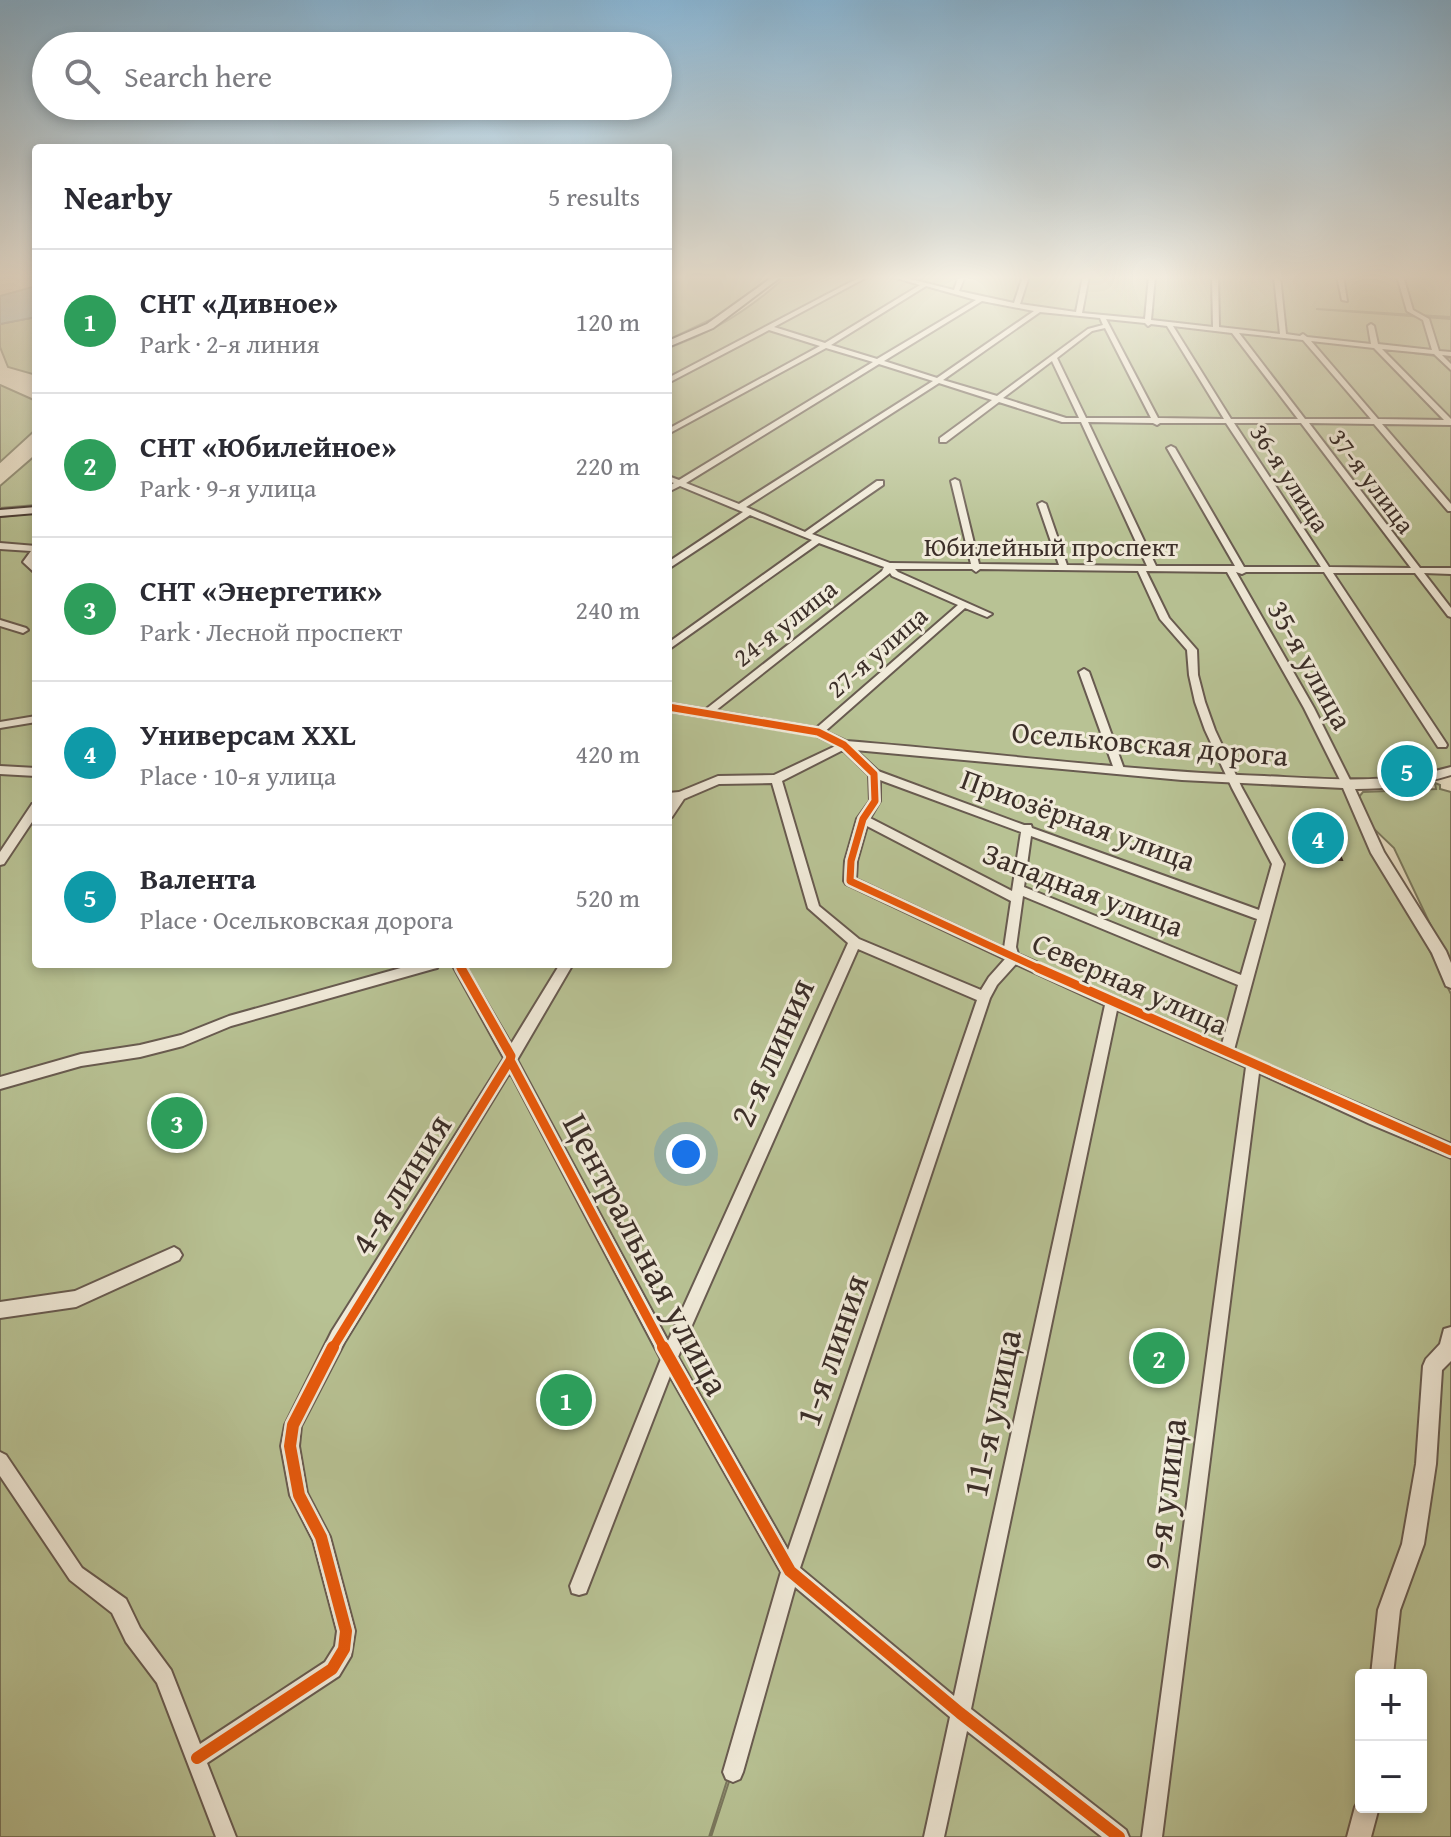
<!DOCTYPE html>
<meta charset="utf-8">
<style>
body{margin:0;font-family:"Gentium Book Plus",serif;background:#f7f7f7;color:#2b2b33}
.controls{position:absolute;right:24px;bottom:24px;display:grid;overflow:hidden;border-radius:8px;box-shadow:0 4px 12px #0003}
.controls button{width:72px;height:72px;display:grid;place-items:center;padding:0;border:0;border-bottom:2px solid #e1e1e2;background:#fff;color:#2b2b33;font:40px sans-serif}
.you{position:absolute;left:686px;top:1154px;width:28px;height:28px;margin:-20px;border:6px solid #fff;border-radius:50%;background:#1a73e8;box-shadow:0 0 0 12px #1a73e833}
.badge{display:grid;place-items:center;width:52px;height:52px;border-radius:50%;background:#8f2418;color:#fff;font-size:26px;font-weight:700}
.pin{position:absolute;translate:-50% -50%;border:4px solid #fff;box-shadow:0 2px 8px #0006}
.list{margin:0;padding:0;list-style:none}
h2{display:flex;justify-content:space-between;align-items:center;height:104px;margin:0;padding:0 32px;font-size:34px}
h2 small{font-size:26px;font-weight:400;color:#7c7c81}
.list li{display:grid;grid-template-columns:52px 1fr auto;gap:24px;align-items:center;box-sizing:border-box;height:144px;padding:0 32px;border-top:2px solid #e1e1e2}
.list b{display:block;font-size:30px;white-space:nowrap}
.list p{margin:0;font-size:26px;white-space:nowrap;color:#7c7c81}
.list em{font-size:26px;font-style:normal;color:#7c7c81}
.icon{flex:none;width:44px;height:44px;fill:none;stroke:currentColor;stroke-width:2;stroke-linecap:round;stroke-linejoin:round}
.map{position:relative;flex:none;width:1451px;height:1837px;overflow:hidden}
.search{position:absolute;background:#fff;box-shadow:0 4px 12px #0003;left:32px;top:32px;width:640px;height:88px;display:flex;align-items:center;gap:20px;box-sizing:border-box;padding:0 28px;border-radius:44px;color:#7c7c81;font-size:30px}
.panel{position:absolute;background:#fff;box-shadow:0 4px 12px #0003;left:32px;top:144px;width:640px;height:824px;border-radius:8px}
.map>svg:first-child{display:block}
</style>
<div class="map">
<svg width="1451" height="1837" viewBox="0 0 1451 1837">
<rect width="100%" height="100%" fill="#eae0c6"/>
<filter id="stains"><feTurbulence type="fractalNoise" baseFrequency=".0025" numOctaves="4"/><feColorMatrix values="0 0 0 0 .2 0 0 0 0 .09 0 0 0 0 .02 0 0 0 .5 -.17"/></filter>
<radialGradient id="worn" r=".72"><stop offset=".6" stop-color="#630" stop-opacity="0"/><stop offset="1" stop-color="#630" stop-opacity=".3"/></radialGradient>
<path fill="#b8c294" stroke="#7a785e" stroke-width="2" fill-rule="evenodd" d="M668 276H772L716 317 668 340Z
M786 276H1451V317L1316 309 1451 319V357L1413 353 1451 358V771L1348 784 1451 994V1837H711L984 997 977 998 709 1837H0V517L36 513V964H668V348C712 333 752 308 786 276ZM1361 1675H1421V1807H1361Z
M36 317V375L8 367 0 347V324Z
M0 385 36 401V429L0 462Z
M36 455V505L0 508V486Z
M1435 783 1440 785V789L1451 792V968L1394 848 1371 826 1358 798 1363 792 1436 789Z"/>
<path fill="#9abbbd" stroke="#748382" stroke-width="2" d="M36 286V317L0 324V296Z"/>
<path fill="#db9d78" stroke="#3c2f29" stroke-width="2" d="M1300 831H1330L1342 860 1312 859Z"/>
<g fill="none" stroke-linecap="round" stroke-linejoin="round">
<g stroke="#685b50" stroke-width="4">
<path id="minor" d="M862 276H869L774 327 825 343 920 285 890 276H898L954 290 959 276H965L959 291 1014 303 1023 276H1029L1020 304 1076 312 1083 276H1089L1082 313 1145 319 1149 276H1155L1151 320 1213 327 1212 276H1218L1219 327 1280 334 1274 276H1280L1286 334 1300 336 1303 334 1307 337 1371 344 1368 326 1371 324 1374 326 1378 344 1432 350 1423 320 1407 311 1397 276H1403L1413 310 1429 319 1439 351 1451 352V356L1442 355 1451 364V370L1434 354 1382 349 1451 419V425L1382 424 1451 504V511H1448L1374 424 1309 423 1420 568H1451V574L1424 573 1451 608V617L1448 616 1415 573H1333L1446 743 1447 745 1446 747H1438L1324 572H1246L1242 574 1236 572 1314 708 1352 784 1347 788 1342 784 1304 708 1227 572 1146 571 1169 618 1197 650 1198 675 1205 702 1215 730 1242 788 1284 864 1234 1050 1451 1144V1158L1370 1124 1259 1073 1162 1837H1142L1246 1067 1117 1010 971 1709 1126 1830 1129 1837H1102L967 1731 944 1837H924L950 1717 795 1587 743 1772 740 1779 733 1782 726 1779 723 1772 781 1572 670 1376 586 1593 579 1595 572 1593 570 1586 661 1359 510 1072 344 1343 301 1426 299 1446 307 1493 330 1537 355 1631 351 1656 339 1676 207 1763 236 1837H216L157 1683 126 1642 112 1613 70 1580 0 1476V1452L6 1455 82 1568 126 1599 140 1628 171 1670 200 1744 325 1662 335 1646 337 1631 313 1540 290 1495 281 1446 285 1425 332 1331 504 1058 452 964H464L511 1044 560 964H573L517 1060 668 1341 848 943 808 908 772 783 719 784 684 799 672 817 668 818V805L671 801H668V793L679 792 718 776 774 775 844 742 848 743 878 771 1024 825H1031L1032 828 1259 910 1272 864 1232 788 1205 730 1195 702 1189 675 1187 650 1160 619 1138 571 980 569 976 572 972 569H895L898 572 992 614 987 617 965 608 822 734H814V730L958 605 892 576 890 573 710 715H702L701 713 882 571 884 567 819 543 668 650V643L812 540 750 515 668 569V562L743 512 680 486 668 492V487L674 483 668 481V476L679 480 873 362 826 348 668 434V429L820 346 769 330 670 382 668 383V378ZM926 286 976 300 877 359 831 345ZM982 301 1034 311 937 378 884 361ZM1040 312 1100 318 1103 325 1088 329 997 396 943 380ZM1106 319 1145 323 1148 326 1151 324 1167 326 1224 419 1158 418ZM1173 326 1232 333 1298 419H1231ZM1105 328 1151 418H1086L1057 358 1092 331ZM1239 333 1303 340 1371 419H1305ZM1311 341 1374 348 1444 420 1378 419ZM1052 361 1079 418H1066L1003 398ZM879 364 933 381 739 504 686 483ZM939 383 992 400 940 438V442H946L999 402 1062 422H1081L1147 566 1067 565 1046 504 1042 502 1038 504 1059 565 979 564 959 481 955 479 951 481 971 564 890 563 812 534 883 485V481H877L805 532 746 507ZM1088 422 1153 423 1157 425 1160 423H1226L1321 567H1244L1175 448 1171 446 1167 448 1235 566H1156ZM1234 423H1301L1411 568 1329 567ZM843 750 869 775 870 801 857 819 845 861 844 881 846 884 1005 959 989 977 981 990 859 939 819 906 782 781ZM880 780 1021 832 1012 891 870 818 880 801ZM867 826 1011 901 1004 948 856 879 857 861ZM1031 836 1257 919 1241 975 1024 887ZM1023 896 1238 985 1222 1044 1018 954 1016 947ZM858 949 977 1000 788 1550 678 1357ZM1016 964 1105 1005 954 1696 800 1568 990 998 997 985Z
M1337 276H1343L1347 301 1342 300Z
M0 543 36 546V556L32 562 36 566V574L23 562 31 551 0 549Z
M0 620 26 628 28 630 23 633 0 626Z
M1084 669 1089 672 1124 769 1123 772H1115L1114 769 1079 672Z
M36 716V722L0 728V722Z
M0 766 36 768V776L0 774Z
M36 803V816L4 864 0 865V852L32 804Z
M415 964H439L437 968 433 969 231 1026 183 1046 140 1057 81 1066 0 1089V1077L81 1054 140 1045 181 1035 229 1016Z
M174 1247 179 1250 182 1255 179 1260 76 1307 0 1318V1302L75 1291Z"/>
</g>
<g stroke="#685b50" stroke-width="4">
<path id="tertiary" d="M668 703 818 728 846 741C986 752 1124 771 1264 776 1328 779 1389 785 1451 767V775C1419 785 1388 789 1355 789L1384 852 1446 951 1451 963V988L1446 986 1432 953 1371 853 1343 788 1182 780 844 749 815 735 668 711Z
M1451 1327V1361L1442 1370 1436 1464 1424 1544 1400 1610 1393 1675H1371L1378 1610 1402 1544 1416 1464 1423 1366 1426 1359 1440 1344 1444 1329Z
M1361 1797V1807H1379L1371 1837H1347L1355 1807Z"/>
</g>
<g stroke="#3c2f29" stroke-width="4">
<path id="secondary" d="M774 276H782L713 328 668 347V341L707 324Z
M36 507V513L0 516V510Z"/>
</g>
<use href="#minor" fill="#f1ebda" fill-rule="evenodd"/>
<use href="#tertiary" fill="#f1ebda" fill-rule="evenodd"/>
<use href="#secondary" fill="#f1ebda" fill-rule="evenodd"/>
<g stroke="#f1ebda" stroke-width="12">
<path id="cycleway-far2" d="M668 707 818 732 844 745 874 774 875 801 863 819 851 861 850 881 1042 970
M458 964 462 970"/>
</g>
<g stroke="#f1ebda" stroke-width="14">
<path id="cycleway-far1" d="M461 968 511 1056 510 1060 664 1349
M1038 968 1451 1151
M332 1349 510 1060"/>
</g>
<g stroke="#f1ebda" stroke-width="17">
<path id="cycleway" d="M663 1347 790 1571 960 1713 1119 1837
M197 1758 332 1669 344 1649 346 1631 321 1537 299 1495 290 1446 293 1425 333 1347"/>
</g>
<use href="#cycleway-far2" stroke="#e8590c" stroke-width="7"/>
<use href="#cycleway-far1" stroke="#e8590c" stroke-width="9"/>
<use href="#cycleway" stroke="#e8590c" stroke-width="12"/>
</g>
<linearGradient id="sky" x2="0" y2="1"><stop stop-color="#89b7d7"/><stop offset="0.52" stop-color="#f6f1e5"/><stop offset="1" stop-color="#f6f1e5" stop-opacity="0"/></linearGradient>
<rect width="1451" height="533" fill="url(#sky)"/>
<g text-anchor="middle" stroke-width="6" stroke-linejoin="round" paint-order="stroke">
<g font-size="26" fill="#3c2f29" stroke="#f1ebda">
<text transform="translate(1290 478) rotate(57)" y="9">36-я улица</text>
<text transform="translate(1372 481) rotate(53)" y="9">37-я улица</text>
<text x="1051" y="556">Юбилейный проспект</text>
<text transform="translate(785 623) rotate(-38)" y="9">24-я улица</text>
<text transform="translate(877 652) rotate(-41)" y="9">27-я улица</text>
</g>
<g font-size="30" fill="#3c2f29" stroke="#f1ebda">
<text transform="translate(1310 665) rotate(61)" y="10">35-я улица</text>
<text transform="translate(1150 744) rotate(5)" y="10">Осельковская дорога</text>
<text transform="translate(1078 820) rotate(20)" y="10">Приозёрная улица</text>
<text transform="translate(1083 890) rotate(21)" y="10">Западная улица</text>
<text transform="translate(1130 984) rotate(24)" y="10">Северная улица</text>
</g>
<g font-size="36" fill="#3c2f29" stroke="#f1ebda">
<text transform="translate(771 1052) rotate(-66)" y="13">2-я линия</text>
<text transform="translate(400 1184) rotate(-58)" y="13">4-я линия</text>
<text transform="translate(647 1254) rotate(62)" y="13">Центральная улица</text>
<text transform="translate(831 1350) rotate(-71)" y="13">1-я линия</text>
<text transform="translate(991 1413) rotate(-78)" y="13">11-я улица</text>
<text transform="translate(1164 1494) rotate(-83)" y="13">9-я улица</text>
</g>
</g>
<rect width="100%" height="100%" filter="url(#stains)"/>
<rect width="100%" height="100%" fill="url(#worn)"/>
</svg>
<div class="controls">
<button>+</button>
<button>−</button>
</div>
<div class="you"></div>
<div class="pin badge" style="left:566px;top:1400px;background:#2e9e5b">1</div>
<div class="pin badge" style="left:1159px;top:1358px;background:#2e9e5b">2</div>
<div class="pin badge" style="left:177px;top:1123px;background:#2e9e5b">3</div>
<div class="pin badge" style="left:1318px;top:838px;background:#0f9aa8">4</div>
<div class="pin badge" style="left:1407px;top:771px;background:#0f9aa8">5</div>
<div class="search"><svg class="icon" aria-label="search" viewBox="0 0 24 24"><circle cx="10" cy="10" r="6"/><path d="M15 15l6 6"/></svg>Search here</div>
<section class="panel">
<h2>Nearby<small>5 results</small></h2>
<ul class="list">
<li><span class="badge" style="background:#2e9e5b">1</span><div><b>СНТ «Дивное»</b><p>Park · 2-я линия</p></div><em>120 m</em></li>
<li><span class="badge" style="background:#2e9e5b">2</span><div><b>СНТ «Юбилейное»</b><p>Park · 9-я улица</p></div><em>220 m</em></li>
<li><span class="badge" style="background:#2e9e5b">3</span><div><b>СНТ «Энергетик»</b><p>Park · Лесной проспект</p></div><em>240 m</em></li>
<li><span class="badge" style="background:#0f9aa8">4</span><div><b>Универсам XXL</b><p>Place · 10-я улица</p></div><em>420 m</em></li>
<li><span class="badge" style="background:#0f9aa8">5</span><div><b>Валента</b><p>Place · Осельковская дорога</p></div><em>520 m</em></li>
</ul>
</section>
</div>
